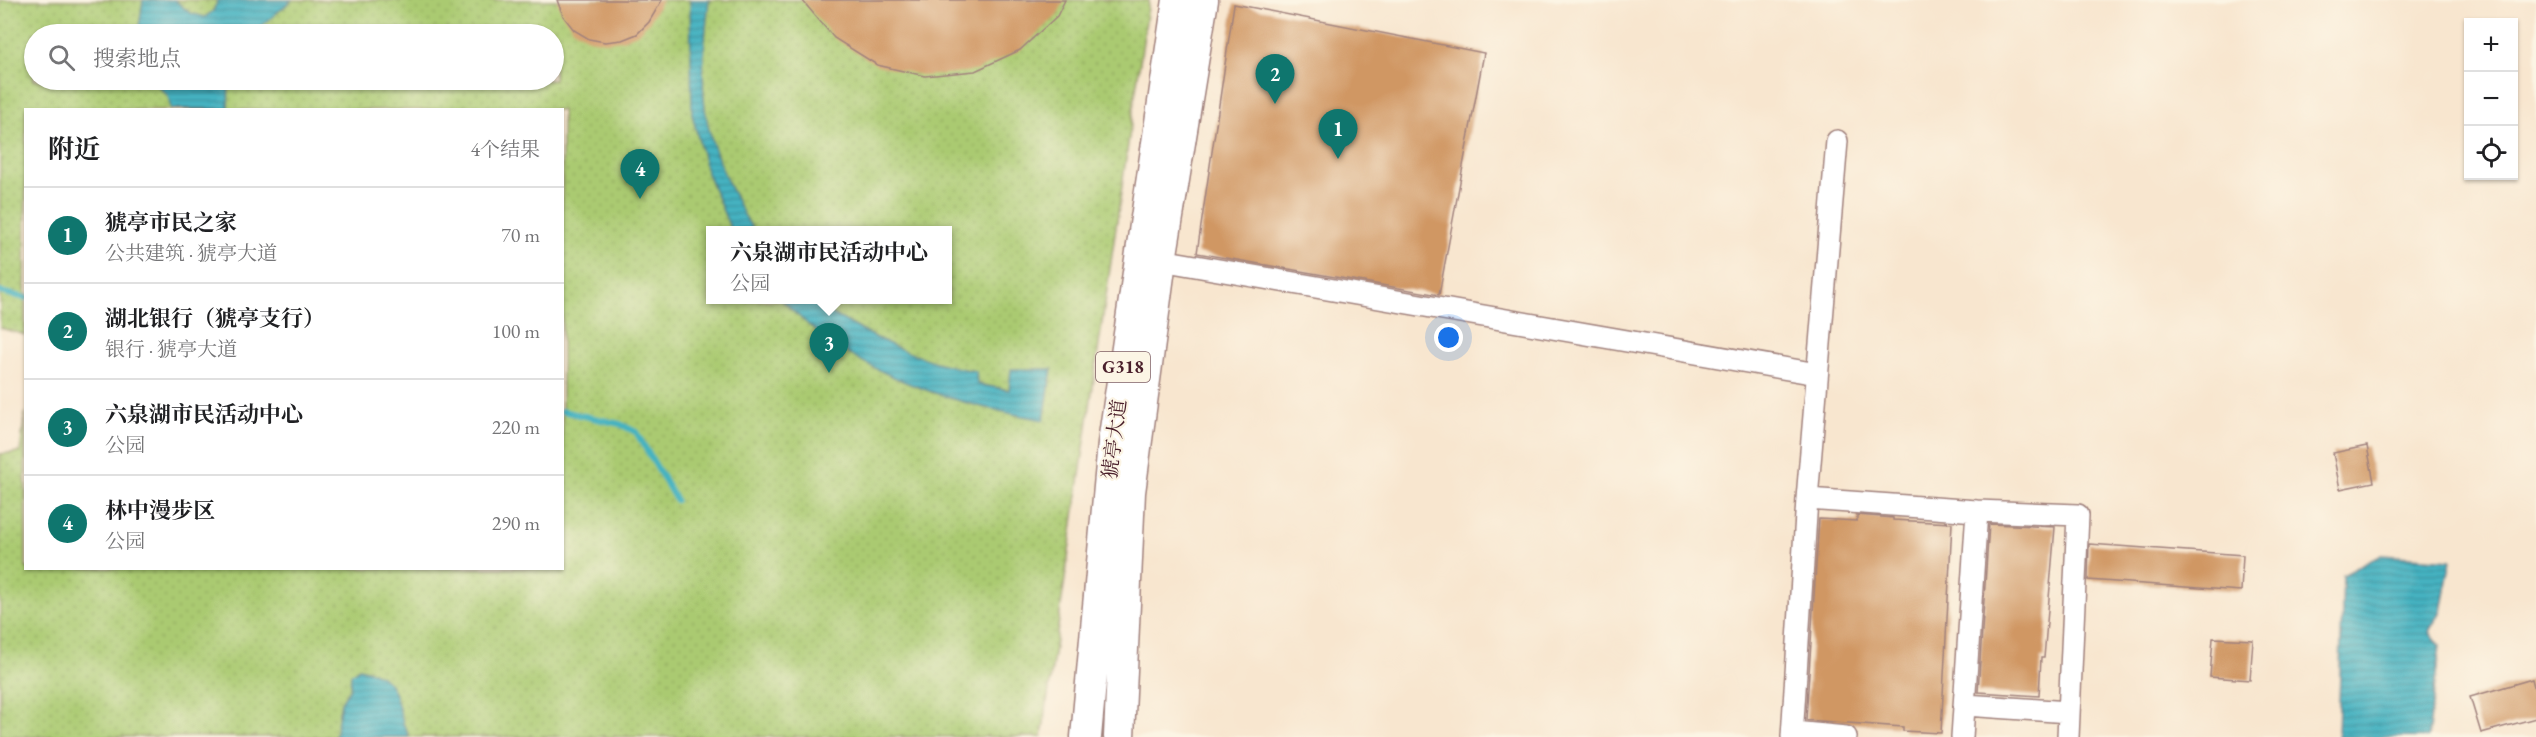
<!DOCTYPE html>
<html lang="zh">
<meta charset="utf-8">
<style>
body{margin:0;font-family:"EB Garamond","Noto Serif SC",serif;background:#f6f6f6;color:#202124}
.controls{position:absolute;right:18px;top:18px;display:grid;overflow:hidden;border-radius:0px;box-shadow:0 2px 4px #0004}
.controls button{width:54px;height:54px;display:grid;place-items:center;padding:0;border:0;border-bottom:2px solid #e0e0e0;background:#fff;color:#202124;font:30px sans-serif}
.you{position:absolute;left:1449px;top:338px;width:21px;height:21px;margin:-15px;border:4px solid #fff;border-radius:50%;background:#1a73e8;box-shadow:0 0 0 9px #1a73e833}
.badge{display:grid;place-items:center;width:39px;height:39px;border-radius:50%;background:#0f766e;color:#fff;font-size:20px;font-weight:700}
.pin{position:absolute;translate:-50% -50px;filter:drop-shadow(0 2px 3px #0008)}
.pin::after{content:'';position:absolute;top:32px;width:21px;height:18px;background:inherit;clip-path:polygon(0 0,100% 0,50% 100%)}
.popup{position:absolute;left:706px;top:226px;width:246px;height:78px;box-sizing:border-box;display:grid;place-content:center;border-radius:0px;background:#fff;filter:drop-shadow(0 2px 4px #0005);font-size:20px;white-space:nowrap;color:#757577}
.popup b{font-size:22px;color:#202124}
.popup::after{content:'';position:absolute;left:50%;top:100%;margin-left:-12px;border:12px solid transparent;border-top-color:#fff}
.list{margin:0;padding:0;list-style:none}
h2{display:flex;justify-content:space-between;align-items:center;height:78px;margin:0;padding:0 24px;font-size:26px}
h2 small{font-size:20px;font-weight:400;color:#757577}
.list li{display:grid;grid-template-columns:39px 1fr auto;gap:18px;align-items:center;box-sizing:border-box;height:96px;padding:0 24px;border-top:2px solid #e0e0e0}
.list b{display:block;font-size:22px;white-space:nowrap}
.list p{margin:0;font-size:20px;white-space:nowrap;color:#757577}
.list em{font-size:20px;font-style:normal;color:#757577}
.icon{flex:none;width:33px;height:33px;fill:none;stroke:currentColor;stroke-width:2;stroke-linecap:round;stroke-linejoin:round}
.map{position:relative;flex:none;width:2536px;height:737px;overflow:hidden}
.search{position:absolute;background:#fff;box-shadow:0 2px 4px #0004;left:24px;top:24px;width:540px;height:66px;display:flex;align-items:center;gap:15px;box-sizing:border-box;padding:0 21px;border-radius:33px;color:#757577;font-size:22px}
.panel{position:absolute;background:#fff;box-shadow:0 2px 4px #0004;left:24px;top:108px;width:540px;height:462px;border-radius:0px}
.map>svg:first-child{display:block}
</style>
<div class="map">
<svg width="2536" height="737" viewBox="0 0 2536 737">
<defs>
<pattern id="green-dots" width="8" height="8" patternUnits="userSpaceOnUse" patternTransform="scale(1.5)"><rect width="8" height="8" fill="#aaca71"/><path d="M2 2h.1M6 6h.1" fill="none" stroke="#94ad62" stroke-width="1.8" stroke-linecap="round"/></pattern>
<pattern id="water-rules" width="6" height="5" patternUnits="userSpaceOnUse" patternTransform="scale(1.5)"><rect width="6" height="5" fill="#44b2c1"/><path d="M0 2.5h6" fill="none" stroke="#3b909d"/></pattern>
</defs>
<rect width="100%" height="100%" fill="#fcf5e5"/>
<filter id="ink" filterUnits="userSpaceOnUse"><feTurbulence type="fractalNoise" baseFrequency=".0167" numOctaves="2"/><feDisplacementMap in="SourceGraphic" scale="12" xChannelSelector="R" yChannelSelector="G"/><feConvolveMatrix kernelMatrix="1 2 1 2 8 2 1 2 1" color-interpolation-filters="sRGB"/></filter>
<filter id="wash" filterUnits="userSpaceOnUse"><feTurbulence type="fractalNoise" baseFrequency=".008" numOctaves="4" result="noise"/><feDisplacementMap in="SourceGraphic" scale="24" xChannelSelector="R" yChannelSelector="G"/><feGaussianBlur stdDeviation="1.35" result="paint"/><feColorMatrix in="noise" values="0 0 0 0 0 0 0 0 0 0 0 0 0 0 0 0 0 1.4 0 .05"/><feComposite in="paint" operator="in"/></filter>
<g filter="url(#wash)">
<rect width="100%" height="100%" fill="#f8e6cf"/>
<path fill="url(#green-dots)" stroke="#7a744e" stroke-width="1.5" fill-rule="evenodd" d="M0 0H1149L1042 737H0V454L20 452 25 412 26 568H562V110H26L25 335 0 328ZM34 34H554V80H34ZM710 230H948V300H710Z"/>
<path fill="url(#water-rules)" stroke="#476876" stroke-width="1.5" d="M143 0H175L190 13 205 17 213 11 218 0H292L252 34H138Z
M690 0H709C705 37 700 78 706 115 712 152 734 199 753 230H731L707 173 692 114Z
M153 80H229L228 109H171L168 96Z
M782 300H813L819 306C868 335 919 363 976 371L977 384 1009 390 1011 369H1052L1044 420C948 403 851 373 782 300Z
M2381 555 2451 560 2441 611 2429 631 2440 645 2428 737H2338L2343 575Z
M359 668C395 676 393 689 402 719 403 726 408 731 409 737H335L341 702 350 688 351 674Z"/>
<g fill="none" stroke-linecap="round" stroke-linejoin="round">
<path stroke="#44b2c1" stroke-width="6" d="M0 292 26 298
M562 411 620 424 636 432 676 500"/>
</g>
<g id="blocks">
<path fill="#d09764" d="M557 0H662L649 22 637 34 622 40 605 42 589 39 574 30 563 16Z
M802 0H1065L1057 16 1020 50 975 71 925 76 877 65 834 38Z
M1234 4 1484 53 1439 295 1197 253Z
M2367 446 2374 482 2340 489 2333 453Z
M1857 515 1893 518V520L1952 523 1941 733 1903 731V727L1806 720 1819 519 1857 521Z
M1989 524 2055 527 2044 658H2041L2039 696 1978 692Z
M2089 544 2243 555 2241 591 2088 580Z
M2213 638 2253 640 2250 680 2210 677Z
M2532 679 2536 694V718L2481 733 2470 697Z"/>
</g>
</g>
<g filter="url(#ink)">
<use href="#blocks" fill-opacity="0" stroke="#a1827d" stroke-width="1.5"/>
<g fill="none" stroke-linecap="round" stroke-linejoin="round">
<g stroke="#a1827d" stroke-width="24">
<path id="minor" d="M1161 260 1817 374
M1807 499 1977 511 2078 515 2068 737
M1965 705 2069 712
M1793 732 1846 737
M1792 737 1807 499 1837 141
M1962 737 1977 511"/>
</g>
<g stroke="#a1827d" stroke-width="33">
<path id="highway" d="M1086 737 1113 443 1178 0
M1119 737 1130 492 1161 260 1203 0"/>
</g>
<use href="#minor" stroke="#fff" stroke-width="21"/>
<use href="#highway" stroke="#fff" stroke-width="30"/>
</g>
</g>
<g text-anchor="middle" stroke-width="4.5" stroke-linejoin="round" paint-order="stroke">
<rect fill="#fcf5e5" stroke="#7f5f63" stroke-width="1.5" x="1096" y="352" width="54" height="30" rx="4.5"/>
<g font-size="18" font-weight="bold" fill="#4a1f2b">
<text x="1123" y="373">G318</text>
</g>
<g font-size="20" fill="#4a1f2b" stroke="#fcf5e5">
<text transform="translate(1114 439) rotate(-83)" y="7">猇亭大道</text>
</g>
</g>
</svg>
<div class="controls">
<button>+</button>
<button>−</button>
<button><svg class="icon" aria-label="locate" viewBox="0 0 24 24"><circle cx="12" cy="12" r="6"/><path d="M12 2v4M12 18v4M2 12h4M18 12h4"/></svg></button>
</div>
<div class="you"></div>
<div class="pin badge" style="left:1338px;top:159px">1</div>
<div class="pin badge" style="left:1275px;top:104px">2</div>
<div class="pin badge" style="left:829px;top:373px">3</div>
<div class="popup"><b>六泉湖市民活动中心</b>公园</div>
<div class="pin badge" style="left:640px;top:199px">4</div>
<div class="search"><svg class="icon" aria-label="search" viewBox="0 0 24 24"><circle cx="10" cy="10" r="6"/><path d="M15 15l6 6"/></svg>搜索地点</div>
<section class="panel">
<h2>附近<small>4个结果</small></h2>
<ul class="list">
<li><span class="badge">1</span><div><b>猇亭市民之家</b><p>公共建筑 · 猇亭大道</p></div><em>70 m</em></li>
<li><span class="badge">2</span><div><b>湖北银行（猇亭支行）</b><p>银行 · 猇亭大道</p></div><em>100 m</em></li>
<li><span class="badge">3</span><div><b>六泉湖市民活动中心</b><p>公园</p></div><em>220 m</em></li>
<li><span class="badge">4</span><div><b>林中漫步区</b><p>公园</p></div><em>290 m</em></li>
</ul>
</section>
</div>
